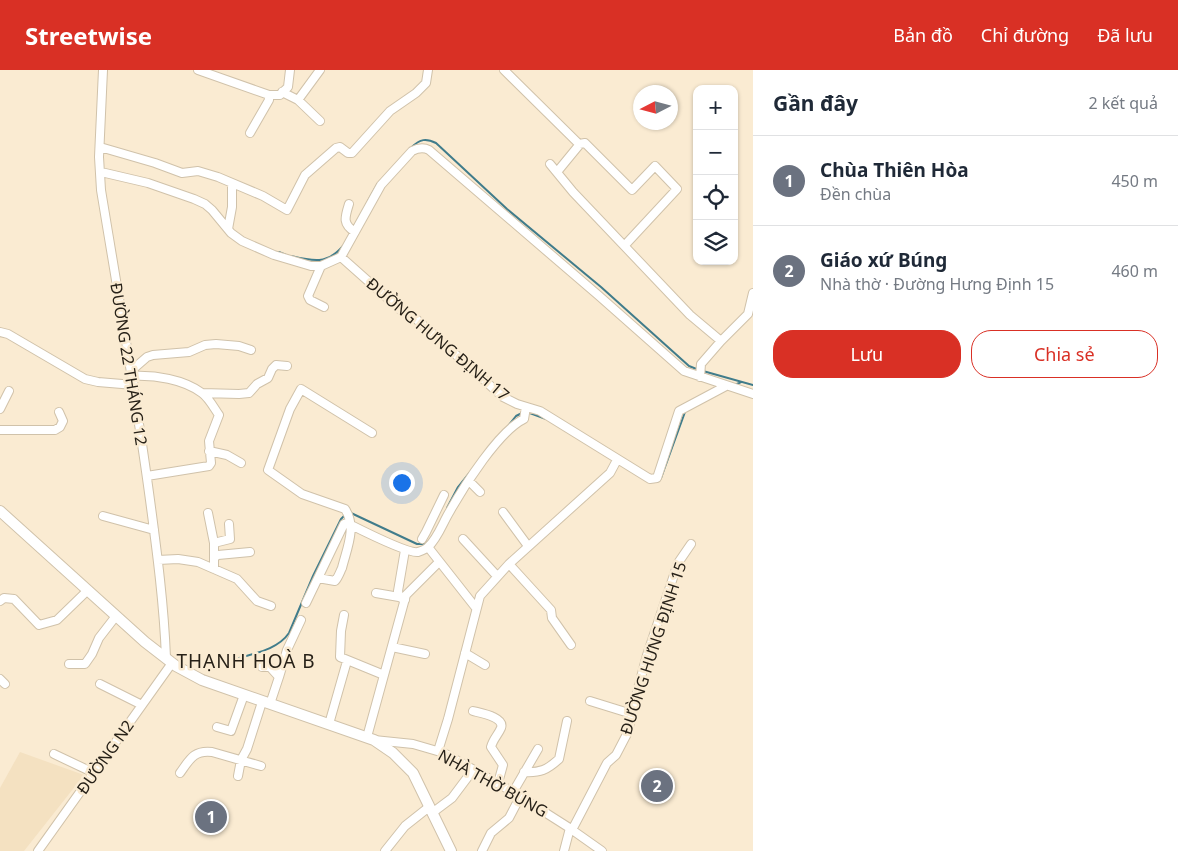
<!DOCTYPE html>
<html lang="vi">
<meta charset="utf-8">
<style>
body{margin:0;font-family:"Noto Sans",sans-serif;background:#f2f2f3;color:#1f2937}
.controls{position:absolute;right:15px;top:15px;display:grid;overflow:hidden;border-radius:10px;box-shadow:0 1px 4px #0004}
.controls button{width:45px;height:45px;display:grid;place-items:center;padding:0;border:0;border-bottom:1px solid #e0e1e3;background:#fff;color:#1f2937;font:25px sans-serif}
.compass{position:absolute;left:633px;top:15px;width:45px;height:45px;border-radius:50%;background:#fff;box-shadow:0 1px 4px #0004;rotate:264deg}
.you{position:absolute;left:401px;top:412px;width:18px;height:18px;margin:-12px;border:4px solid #fff;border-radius:50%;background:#1a73e8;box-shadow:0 0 0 8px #1a73e833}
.badge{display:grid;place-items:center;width:32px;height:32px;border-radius:50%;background:#d93025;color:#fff;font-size:16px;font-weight:700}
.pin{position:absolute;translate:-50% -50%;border:2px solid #fff;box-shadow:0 1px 5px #0006}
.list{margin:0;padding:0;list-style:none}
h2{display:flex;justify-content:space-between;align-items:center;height:65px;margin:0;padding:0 20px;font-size:21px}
h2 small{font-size:16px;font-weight:400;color:#747a83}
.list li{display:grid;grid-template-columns:32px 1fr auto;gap:15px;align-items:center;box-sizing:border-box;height:90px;padding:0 20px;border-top:1px solid #e0e1e3}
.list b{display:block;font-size:19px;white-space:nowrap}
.list p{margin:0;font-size:16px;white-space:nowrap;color:#747a83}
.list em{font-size:16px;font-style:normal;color:#747a83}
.actions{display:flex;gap:10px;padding:15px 20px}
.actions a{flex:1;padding:11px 0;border:1px solid #d93025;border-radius:20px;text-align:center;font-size:18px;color:#d93025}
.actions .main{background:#d93025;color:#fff}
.icon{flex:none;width:28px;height:28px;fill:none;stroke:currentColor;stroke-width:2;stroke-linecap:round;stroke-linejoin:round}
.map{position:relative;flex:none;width:753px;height:781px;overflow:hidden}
header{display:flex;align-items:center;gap:30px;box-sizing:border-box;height:70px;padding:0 25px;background:#d93025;color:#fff}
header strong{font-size:24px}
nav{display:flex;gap:28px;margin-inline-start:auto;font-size:18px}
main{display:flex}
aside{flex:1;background:#fff}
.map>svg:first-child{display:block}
</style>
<header>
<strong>Streetwise</strong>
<nav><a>Bản đồ</a><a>Chỉ đường</a><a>Đã lưu</a></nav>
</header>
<main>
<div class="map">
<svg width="753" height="781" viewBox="0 0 753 781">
<rect width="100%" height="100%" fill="#faebd2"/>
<path fill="#f4e1c1" d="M20 682 84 705 24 781H0V718Z"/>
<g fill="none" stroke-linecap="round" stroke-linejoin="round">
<path stroke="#407c8b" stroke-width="2" d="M412 77C420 69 426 68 436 73L507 139 601 217 689 296 699 300
M368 131 378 113
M279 182 286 185
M291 186C312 191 327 195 343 176
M703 301 753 315
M735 315 741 312
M527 342 546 349
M505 360 516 346 522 343
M650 412H657L661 408 685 342
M447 438 458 417 470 402
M351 443 417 474H426
M239 588C256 583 278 579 289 563L313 506 341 449 346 444"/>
<g stroke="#d0c2aa" stroke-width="10">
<path id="minor" d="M103 0 99 87 101 120C118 223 136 326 150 430 157 482 164 535 166 588
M198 0 269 25V30L250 63
M504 0 579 74 585 73 632 120 655 96 677 119 625 175
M282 22 298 30 320 0
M269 25H280L288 17 290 0
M298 30 320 51
M100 77 155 93 182 103 198 101 218 107 263 126 287 140 305 105 336 78 340 77 348 83H352L390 41 416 23 426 13 428 0
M550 94 573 122 690 245 721 271 701 294 700 307
M101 102 148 113 194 129 205 134 212 140 231 163 242 171 274 185 311 196H321L341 187 381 115 412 81C418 78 423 77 429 80L598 225 684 301 753 324
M557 102 580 74
M349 134C345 147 342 154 355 162
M228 159 232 137V117
M341 187 404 243 415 248 503 327 517 334 540 341 650 409 657 408 679 341 726 316
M321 196 308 226 310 230 324 237
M0 262 8 264 85 309 98 312 134 315
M721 271 748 244 753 223
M132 300 147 287 153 285 189 282 205 275 216 274 239 276 251 280
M133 306C155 305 183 309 202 323 209 328 214 338 219 345L209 371 211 393 209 396 147 406
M202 323 239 324 249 323 257 314 268 308 272 299 276 295 287 296
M0 339 9 321
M0 360H55L60 357 63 351 59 342
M209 381 227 385 241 393
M469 411 480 422
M503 442 528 476
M208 443 214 473V499
M103 446 154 460
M422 469 426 462 444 425
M463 469 497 506
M214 473 230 469 229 454
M428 477 476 538
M215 487 218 485 250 482
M158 490 178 489 198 492 237 509 257 531 271 536
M509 494 551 540 552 548 571 575
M318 508 335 511C338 508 340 502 342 498 347 478 357 457 345 439L302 424 268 400 290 339 301 319 372 363
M376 523 399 527
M405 530 399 527 398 521 405 480
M0 531 4 528 14 529 39 555 57 550 88 520
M306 533 344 454 347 453C359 459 408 484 418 482 421 481 426 479 428 477 438 468 443 452 450 441 464 416 499 361 524 349L526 337
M344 545 341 561 340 587 384 605
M392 577 425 584
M465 583 485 595
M69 594H85L92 584 99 568 116 546
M262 597H270L279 607 270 634
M279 607 287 580 301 550
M0 609 5 614
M100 614 142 635
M590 631 632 644
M473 641C480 643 505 647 501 658 498 665 493 669 491 677L503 695 498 713
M329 654 347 591
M217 657 231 661 244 625
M367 667 406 525 439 492
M374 670 413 674 444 683 513 722 568 757 602 781
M438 681 448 649 480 526 509 494 610 403 617 390
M54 684 94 703
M524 702C540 703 547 700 559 689L567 651
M180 703C190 689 194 680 212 682L261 696
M238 706 241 690 247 679 262 632
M513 722 538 679
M432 743 452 728 473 700
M572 760 607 693 616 685 628 662 637 622 647 585 678 493 691 474
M38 781 172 593
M385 781 405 756 429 737
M482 781 491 763 509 748 520 727
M564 781 570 758"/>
</g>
<g stroke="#d0c2aa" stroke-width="12">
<path id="major" d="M0 441 145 572 176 596 202 610 374 670 393 683 413 703 451 781"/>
</g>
<use href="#minor" stroke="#fff" stroke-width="8"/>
<use href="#major" stroke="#fff" stroke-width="10"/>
</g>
<g text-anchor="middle" stroke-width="5" stroke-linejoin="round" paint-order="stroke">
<g font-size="16" fill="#272118" stroke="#faebd2">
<text transform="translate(438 269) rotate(40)" y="6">ĐƯỜNG HƯNG ĐỊNH 17</text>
<text transform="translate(129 294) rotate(81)" y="6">ĐƯỜNG 22 THÁNG 12</text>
<text transform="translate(653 578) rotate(-72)" y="6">ĐƯỜNG HƯNG ĐỊNH 15</text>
<text transform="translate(105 687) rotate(-55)" y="6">ĐƯỜNG N2</text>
<text transform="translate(493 713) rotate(29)" y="6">NHÀ THỜ BÚNG</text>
</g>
<g font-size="19" letter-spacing="1" fill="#272118" stroke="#faebd2">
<text x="246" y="598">THẠNH HOÀ B</text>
</g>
</g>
</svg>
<div class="controls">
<button>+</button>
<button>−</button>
<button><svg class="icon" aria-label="locate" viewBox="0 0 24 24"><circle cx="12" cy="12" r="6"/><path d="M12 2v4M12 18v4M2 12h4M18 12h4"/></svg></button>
<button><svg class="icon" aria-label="layers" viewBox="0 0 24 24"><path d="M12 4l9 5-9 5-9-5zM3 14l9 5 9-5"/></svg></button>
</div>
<svg class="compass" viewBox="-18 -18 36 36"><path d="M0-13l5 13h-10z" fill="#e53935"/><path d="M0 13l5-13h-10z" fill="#747a83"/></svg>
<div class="you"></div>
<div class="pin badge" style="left:211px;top:747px;background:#6b7280">1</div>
<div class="pin badge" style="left:657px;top:716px;background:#6b7280">2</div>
</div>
<aside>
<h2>Gần đây<small>2 kết quả</small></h2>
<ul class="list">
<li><span class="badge" style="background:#6b7280">1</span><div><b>Chùa Thiên Hòa</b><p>Đền chùa</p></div><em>450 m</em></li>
<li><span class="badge" style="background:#6b7280">2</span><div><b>Giáo xứ Búng</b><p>Nhà thờ · Đường Hưng Định 15</p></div><em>460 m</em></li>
</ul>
<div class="actions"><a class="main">Lưu</a><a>Chia sẻ</a></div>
</aside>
</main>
